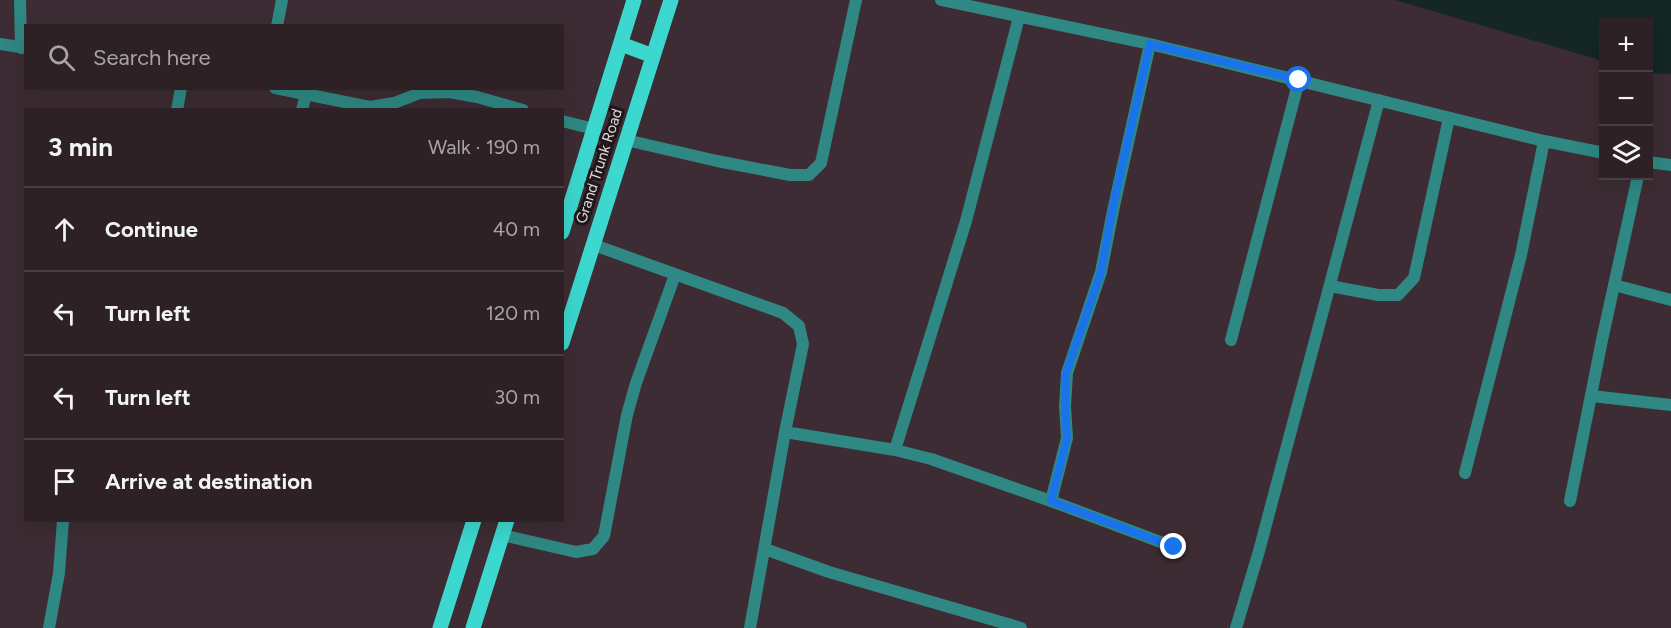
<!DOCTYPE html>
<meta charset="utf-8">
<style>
body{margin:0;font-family:Figtree,sans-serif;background:#3a2e32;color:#f1f3f6}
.controls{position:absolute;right:18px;top:18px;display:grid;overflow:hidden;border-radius:0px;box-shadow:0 6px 24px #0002}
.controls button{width:54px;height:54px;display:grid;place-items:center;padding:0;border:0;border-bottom:2px solid #493e43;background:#2e2126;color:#f1f3f6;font:30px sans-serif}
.stop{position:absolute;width:18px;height:18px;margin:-14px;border:4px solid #1a73e8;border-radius:50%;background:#fff}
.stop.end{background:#1a73e8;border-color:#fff;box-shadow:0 2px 6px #0008}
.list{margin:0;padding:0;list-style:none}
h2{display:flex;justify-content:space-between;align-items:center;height:78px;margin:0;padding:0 24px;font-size:26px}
h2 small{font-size:20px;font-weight:400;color:#a7a3a7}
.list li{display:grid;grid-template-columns:39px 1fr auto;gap:18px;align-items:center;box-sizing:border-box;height:84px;padding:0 24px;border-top:2px solid #493e43}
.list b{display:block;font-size:22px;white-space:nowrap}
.list em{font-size:20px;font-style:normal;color:#a7a3a7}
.icon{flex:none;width:33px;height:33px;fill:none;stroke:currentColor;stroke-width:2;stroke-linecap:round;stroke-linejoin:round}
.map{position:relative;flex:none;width:1671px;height:628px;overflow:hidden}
.search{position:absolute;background:#2e2126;box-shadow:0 6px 24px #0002;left:24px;top:24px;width:540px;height:66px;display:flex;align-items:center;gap:15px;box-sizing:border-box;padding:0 21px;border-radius:0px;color:#a7a3a7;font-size:22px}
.panel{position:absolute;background:#2e2126;box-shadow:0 6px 24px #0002;left:24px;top:108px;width:540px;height:414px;border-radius:0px}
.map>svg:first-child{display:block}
</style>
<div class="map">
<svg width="1671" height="628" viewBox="0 0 1671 628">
<rect width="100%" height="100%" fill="#3d2c33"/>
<path fill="#142725" d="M1395 0H1671V74L1649 73 1648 22H1604L1603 61Z"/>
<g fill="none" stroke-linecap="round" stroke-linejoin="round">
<path stroke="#2f8883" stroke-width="12" d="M20 0 21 48
M941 0 1150 44 1544 141 1604 153
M277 26 282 0
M0 44 26 48
M275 88 370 107 394 103 420 93 449 92 477 97 523 110
M177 110 181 88
M302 110 306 94
M562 121 594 129
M626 140 717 161 790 175H809L821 163 856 0
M1648 162 1671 165
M594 245 783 313 799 326 803 344 785 432 750 628
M1614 285 1671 300
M1330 286 1378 295H1398L1414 278 1449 118
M1231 340 1299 80
M1592 396 1671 405
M785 432 895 450 931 459 1051 501 1174 547
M895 450 966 221 1019 17
M1465 473 1521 255 1544 141
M1051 501 1067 438 1065 406 1067 373 1101 272 1114 206 1150 44
M1570 501 1602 340 1638 176
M502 535 576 552 593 549 604 536 627 415 636 383 675 275
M765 549 829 572 1021 628
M49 628 59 573 63 520
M1236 628 1259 551 1379 100"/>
<path stroke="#3cd8cf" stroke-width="15" d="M621 44 653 56
M562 232 634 0
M562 343 671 0
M440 628 474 520
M473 628 507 520"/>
</g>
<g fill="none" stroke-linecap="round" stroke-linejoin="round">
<path stroke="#1a73e8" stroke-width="8" d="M1174 547 1051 501 1067 438 1065 406 1066 373 1101 272 1113 206 1150 44 1299 80"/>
</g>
<g text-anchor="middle" stroke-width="6" stroke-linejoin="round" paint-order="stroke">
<g font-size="15" fill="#e2d7db" stroke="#1f171a">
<text transform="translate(599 166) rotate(-72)" y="5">Grand Trunk Road</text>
</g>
</g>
</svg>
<div class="controls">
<button>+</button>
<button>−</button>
<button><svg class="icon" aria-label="layers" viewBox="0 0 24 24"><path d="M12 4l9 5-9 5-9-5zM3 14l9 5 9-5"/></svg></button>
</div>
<div class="stop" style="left:1299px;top:80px"></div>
<div class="stop end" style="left:1174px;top:547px"></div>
<div class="search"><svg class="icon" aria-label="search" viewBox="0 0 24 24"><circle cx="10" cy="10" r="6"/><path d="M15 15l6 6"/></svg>Search here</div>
<section class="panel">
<h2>3 min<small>Walk · 190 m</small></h2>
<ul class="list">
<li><svg class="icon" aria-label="ahead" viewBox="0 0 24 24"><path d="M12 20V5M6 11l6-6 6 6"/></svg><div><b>Continue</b></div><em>40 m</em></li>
<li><svg class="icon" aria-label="left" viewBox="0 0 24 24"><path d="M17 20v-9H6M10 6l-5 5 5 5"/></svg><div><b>Turn left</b></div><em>120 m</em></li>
<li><svg class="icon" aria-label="left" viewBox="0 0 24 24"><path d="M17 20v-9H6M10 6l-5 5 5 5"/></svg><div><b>Turn left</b></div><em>30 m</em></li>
<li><svg class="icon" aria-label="arrive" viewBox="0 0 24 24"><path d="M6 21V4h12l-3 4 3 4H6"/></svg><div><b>Arrive at destination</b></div></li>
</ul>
</section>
</div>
